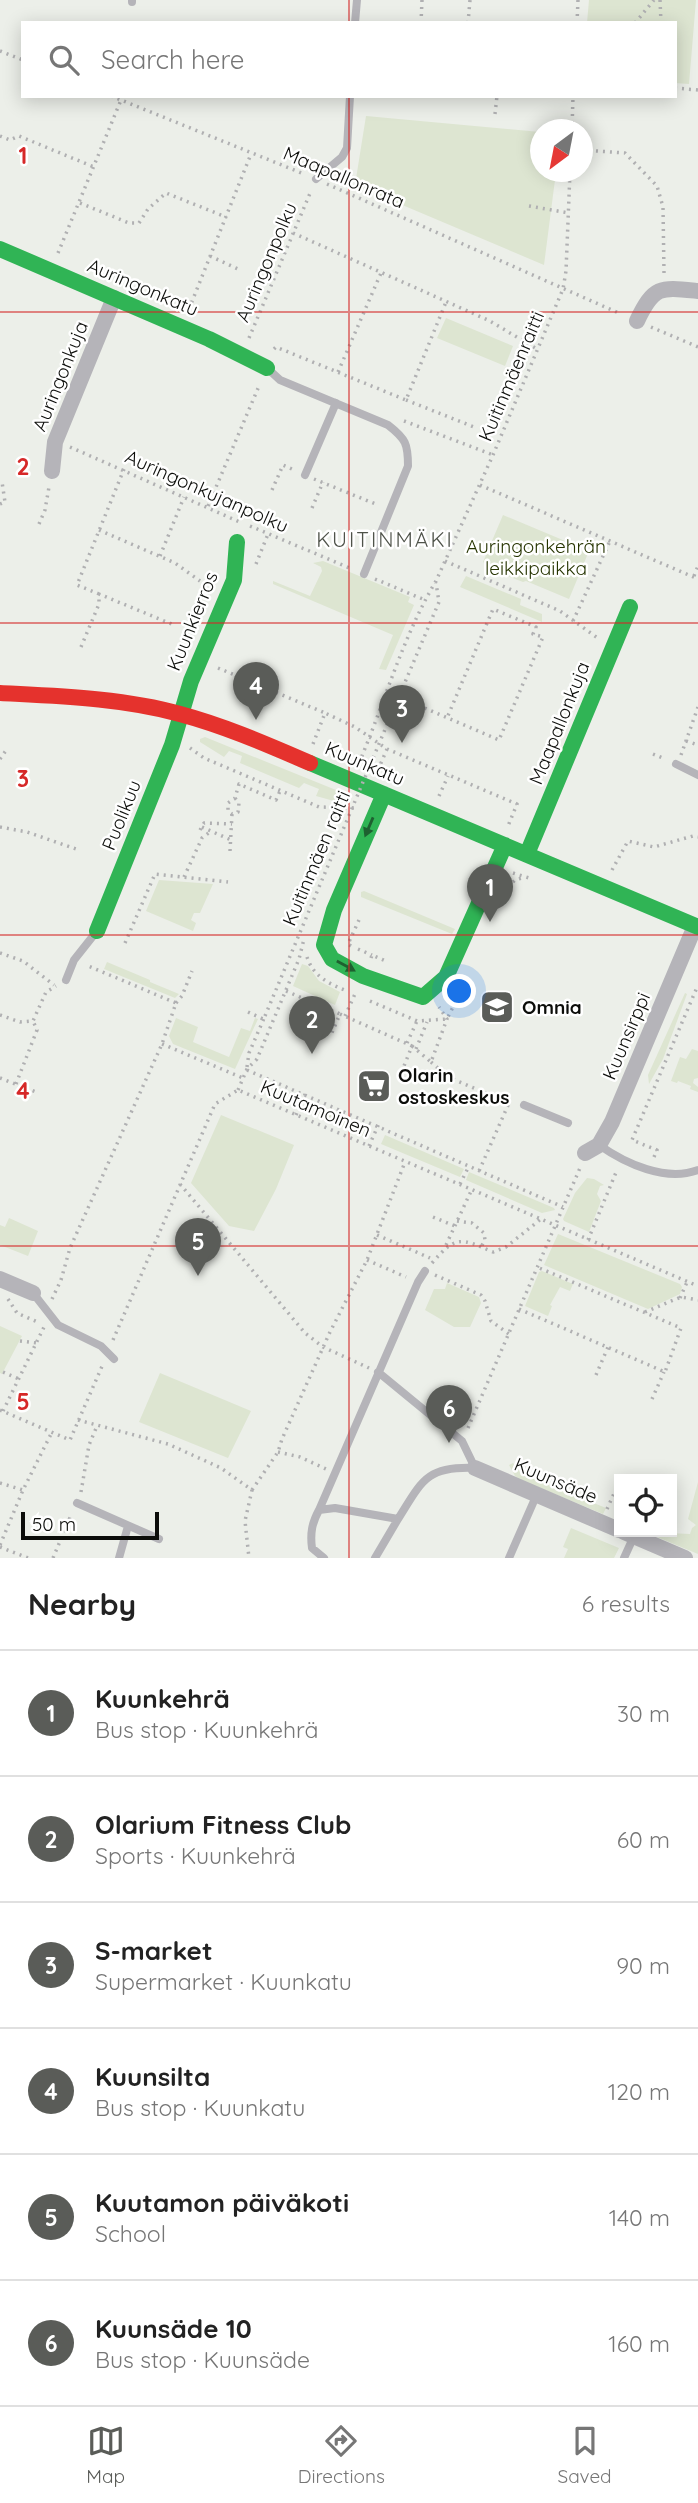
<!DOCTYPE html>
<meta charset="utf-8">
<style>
body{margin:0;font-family:Quicksand,sans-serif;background:#f6f6f6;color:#222}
.controls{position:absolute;right:21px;bottom:21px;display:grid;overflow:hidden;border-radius:0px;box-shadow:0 4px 18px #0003}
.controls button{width:63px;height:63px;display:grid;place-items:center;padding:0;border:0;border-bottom:2px solid #e0e0e0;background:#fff;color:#222;font:35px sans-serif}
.compass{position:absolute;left:530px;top:119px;width:63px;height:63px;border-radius:50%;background:#fff;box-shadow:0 4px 18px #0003;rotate:212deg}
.scale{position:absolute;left:21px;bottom:18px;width:138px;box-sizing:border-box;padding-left:7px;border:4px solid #0c0d0a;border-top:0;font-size:19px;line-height:24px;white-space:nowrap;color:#0c0d0a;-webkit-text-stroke:5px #fff;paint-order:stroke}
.you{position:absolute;left:460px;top:992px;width:24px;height:24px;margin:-18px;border:5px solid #fff;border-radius:50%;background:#1a73e8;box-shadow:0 0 0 10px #1a73e833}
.badge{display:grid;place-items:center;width:46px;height:46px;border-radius:50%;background:#5a5c58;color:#fff;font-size:23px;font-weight:700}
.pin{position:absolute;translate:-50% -58px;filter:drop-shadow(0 2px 4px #0008)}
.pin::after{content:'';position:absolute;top:37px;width:24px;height:21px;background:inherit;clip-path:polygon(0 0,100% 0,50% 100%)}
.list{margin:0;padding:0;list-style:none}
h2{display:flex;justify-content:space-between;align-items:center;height:91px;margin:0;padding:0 28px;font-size:30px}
h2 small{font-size:23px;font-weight:400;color:#767676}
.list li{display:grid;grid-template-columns:46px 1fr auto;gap:21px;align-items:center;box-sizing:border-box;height:126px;padding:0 28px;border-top:2px solid #e0e0e0}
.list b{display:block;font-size:26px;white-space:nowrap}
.list p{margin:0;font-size:23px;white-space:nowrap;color:#767676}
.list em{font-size:23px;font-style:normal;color:#767676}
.icon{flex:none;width:38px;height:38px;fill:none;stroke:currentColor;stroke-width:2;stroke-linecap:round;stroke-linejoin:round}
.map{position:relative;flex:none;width:698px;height:1558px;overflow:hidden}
.search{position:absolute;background:#fff;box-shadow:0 4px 18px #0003;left:21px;right:21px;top:21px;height:77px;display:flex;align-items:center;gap:18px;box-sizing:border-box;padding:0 24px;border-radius:0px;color:#767676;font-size:26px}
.sheet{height:847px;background:#fff}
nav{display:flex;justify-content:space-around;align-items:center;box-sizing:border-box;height:98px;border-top:2px solid #e0e0e0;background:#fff;font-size:19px;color:#767676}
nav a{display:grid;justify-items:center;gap:4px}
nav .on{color:#5a5c58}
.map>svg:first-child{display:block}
</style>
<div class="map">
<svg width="698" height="1558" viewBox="0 0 698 1558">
<rect width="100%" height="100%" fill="#ecefe9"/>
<path fill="#dde5d1" d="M589 0H696L689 84 675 83V23H587Z
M366 116 540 132V172H556L544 265 355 185Z
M446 318 513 346 505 366 437 338Z
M503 515 589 551 569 599 526 581 523 582 487 568 486 564 483 562Z
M323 561 410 597 408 602 414 605 386 670 379 669 393 635 273 584V581L310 596 322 571 321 567 313 563Z
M466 576 521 599 520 605 542 614V622L460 587Z
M205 737 336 790 341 796 334 801 316 796 319 789 304 783 299 788 240 763 242 756 229 751 224 757 200 742V739Z
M159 880 213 884 200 913H194L191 920 196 923 193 931 146 911Z
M364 891 455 929 452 934 361 897V892Z
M107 962 150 980V982L179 994 175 998 104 969Z
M302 964 308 966 319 981 340 992 335 1005 293 986Z
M685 993 687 994 663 1059 649 1084 648 1075Z
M176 1018 198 1027 193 1042 229 1057 241 1028 250 1031 255 1018 258 1019 235 1069 173 1044 169 1036Z
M692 1049 698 1051V1078L694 1079 693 1083 698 1087V1092L690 1089 691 1086 678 1081 677 1083 671 1081 680 1057 686 1059Z
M312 1105 368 1129 365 1137 308 1112Z
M221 1115 294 1145 276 1189 254 1231 229 1226 191 1183Z
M385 1135 464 1169 460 1177 381 1144Z
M469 1172 554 1208 555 1210 542 1213 466 1180Z
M587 1178 594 1179 604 1185 600 1186 597 1194 601 1201 589 1232 564 1221 563 1219 575 1193Z
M9 1218 38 1231 28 1256 0 1245V1225L5 1227Z
M558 1234 680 1284 682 1287 680 1294 648 1309 544 1265Z
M542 1271 573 1284 570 1291 560 1287 550 1305 552 1306 548 1316 525 1306 539 1272Z
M447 1283 479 1297 481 1303 470 1327H454L425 1310 434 1289H445Z
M0 1326 22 1336 2 1374 0 1373Z
M160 1373 251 1411 228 1458 139 1422Z
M513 1463 523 1474 606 1508 603 1514 521 1480 515 1476 509 1465Z
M698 1482V1554L645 1532 690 1534 692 1528 696 1525 688 1519Z
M571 1528 619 1548 614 1558H564L568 1549 563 1547Z"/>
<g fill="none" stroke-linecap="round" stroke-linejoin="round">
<path stroke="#b0b0b2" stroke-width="3.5" stroke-dasharray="2 5" stroke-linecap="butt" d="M660 0 661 23
M421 23 422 0
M468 23 470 0
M577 23 578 0
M635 23 654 0
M0 51 23 60
M675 88 698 90
M111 96 304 174
M495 114 497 96
M572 130 573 96
M0 136 10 140 19 136 94 167
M582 150 625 153 657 186 663 207 664 273
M327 184 621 314
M80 203 129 223H139L148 209 166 193 226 217
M529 206 569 213
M293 233 490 321 537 349
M58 253 121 100
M210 256 238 269
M189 309 251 154
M651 327 698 347
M249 338 311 191
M274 349 276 347 406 400 446 302
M338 372 381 273
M406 400 474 427
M404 421 493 455
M70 447 242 523
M314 479 378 505
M480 485 698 579
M272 490 283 465 294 470
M0 504 5 502 2 482
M208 506 259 386
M312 508 323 482
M39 524 45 510 49 487
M250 526 352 569
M99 530 175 563 200 581
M160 556 184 497
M445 561 560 611 599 639
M256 564 268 534
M694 576 698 566
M375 579 425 600
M99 594 77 585 124 469
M573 621 610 541
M81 647 99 604V594L174 625
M218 668 325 713
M399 697 499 740 543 637 533 634 536 627 493 609 447 718
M389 720 439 602 436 583
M686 741 698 745
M313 744 325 713 355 727 387 749 517 804 508 826
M190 748 204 758 319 807 358 808
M653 754 665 759
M681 755 698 707
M0 759 7 749
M359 763C385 702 402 638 436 581L493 455 563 289 566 271 570 172
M378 770 387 749
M439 796 448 776
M235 798 239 803 238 812 232 814 228 811V803L235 798 239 784 276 800 280 791
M0 827 27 832 79 850
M202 827 231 840
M200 830 204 823 232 824
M230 851 232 814
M612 870 628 841 654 847 693 836 698 837
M513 873 529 878
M184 877 202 838 211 831
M508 887 515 880 522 878
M125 943 155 874 228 882
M351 946 348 944 359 920
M358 949 372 955
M0 953 23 961 54 985
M307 957C313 976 329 984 347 991
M371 958 372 955 388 962
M286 991 340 1014 331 1035
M370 1001 417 1021 447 1019 462 989
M176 1003 182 996 192 971
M248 1012 263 1019
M340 1014 412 1046 404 1066
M0 1015 20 1022 33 1021 46 992 56 986
M345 1016 355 994
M407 1043 417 1021
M162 1044 243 1078
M412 1046 431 1062 447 1019 439 1007
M416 1049 427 1022
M431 1062 448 1077 509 1103 479 1171
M247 1067 249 1053 265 1016
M247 1070 563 1207
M0 1078 36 1092
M16 1084 37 1030 33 1021
M238 1090 247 1069 257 1059 299 959 304 939
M296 1115 307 1090
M369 1146 380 1121
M654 1157 657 1150 632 1140 698 985
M180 1184 305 1333 323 1347 369 1368
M460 1184 469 1166
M433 1217 455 1226
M457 1221 472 1223 484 1233 485 1240 481 1247
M377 1235 430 1258
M588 1240 617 1170
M446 1245 472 1189
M367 1260 406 1277
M432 1263C456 1235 461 1238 493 1252L506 1247 541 1219
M435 1275 481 1295 485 1301 491 1321 509 1334
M680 1298 687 1282
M8 1299 17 1313 40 1323
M52 1299 61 1280 70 1248 162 1044 176 1003 86 965
M519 1309 665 1372 681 1328 537 1267
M645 1312 681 1297 698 1300
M113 1340 215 1104 238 1090 698 1286
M20 1341 37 1343
M3 1372 19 1379
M596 1375 608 1347
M652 1399 664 1372
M0 1410 70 1440 103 1364
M3 1411 44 1327
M78 1420 168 1444 221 1468 252 1490 245 1521 249 1558
M468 1428 580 1168
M278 1452 300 1457 326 1469
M0 1483 23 1490
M252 1490 278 1452 282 1439 330 1332 367 1260 405 1162
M81 1492 89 1445 97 1426
M607 1509 616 1489
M0 1545 23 1490 52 1432
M0 1547 28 1558
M53 1558 71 1515"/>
<path stroke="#b5b4b9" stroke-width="8" d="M132 2V0
M355 23 357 0
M316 179 342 157 347 148 350 96
M267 368 280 380 388 425C406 439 408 444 408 466L364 574
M305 475 336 403
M676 764 698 775
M66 980 74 960 97 931
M524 1105 568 1123
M599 1145C626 1164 666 1182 698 1170
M33 1293 58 1325 101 1346 114 1359
M77 1503 159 1539
M319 1510 418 1282 425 1271
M119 1558 128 1526
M324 1558 312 1548C310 1533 312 1523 319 1510L335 1508 398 1519C422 1481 426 1466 475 1468L462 1441 378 1372
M375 1558 398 1519
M509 1558 537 1494
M624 1558 634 1536"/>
<path stroke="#b5b4b9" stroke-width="16" d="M637 321C654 285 661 287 698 291
M52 471 55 442 114 298
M585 1153 599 1145 612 1122 695 926
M0 1279 33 1293
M475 1468 619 1530
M624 1532 685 1558"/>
<path stroke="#30b455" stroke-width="16" d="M0 249 209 339 267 368
M310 763 698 927
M384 794 334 910 324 945 332 959 363 976 423 997 446 977 505 845
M527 854 630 607
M97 931 172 745 191 681 234 580 237 542"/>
<path stroke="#e5322d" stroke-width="16" d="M0 693C58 696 124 698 180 714 225 726 268 745 310 763"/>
<path stroke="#b0b0b2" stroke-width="3.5" stroke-dasharray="2 5" stroke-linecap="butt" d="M265 1016 389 720"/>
</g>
<defs><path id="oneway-solid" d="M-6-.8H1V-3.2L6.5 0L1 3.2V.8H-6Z" transform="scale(1.75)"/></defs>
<g fill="#1e6030">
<use href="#oneway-solid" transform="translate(369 827) rotate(113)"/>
<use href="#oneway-solid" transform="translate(346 966) rotate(29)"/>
</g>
<path fill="none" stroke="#d62828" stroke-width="2" stroke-opacity="0.55" d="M349 0V23M349 96V1558M0 312H698M0 623H698M0 935H698M0 1246H698"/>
<defs>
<g id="school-square" transform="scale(1.75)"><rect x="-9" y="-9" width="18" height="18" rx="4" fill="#5a5c58" stroke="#fff"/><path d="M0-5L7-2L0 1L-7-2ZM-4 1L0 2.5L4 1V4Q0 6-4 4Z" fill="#fff"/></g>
<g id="supermarket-square" transform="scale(1.75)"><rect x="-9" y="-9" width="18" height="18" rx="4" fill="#5a5c58" stroke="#fff"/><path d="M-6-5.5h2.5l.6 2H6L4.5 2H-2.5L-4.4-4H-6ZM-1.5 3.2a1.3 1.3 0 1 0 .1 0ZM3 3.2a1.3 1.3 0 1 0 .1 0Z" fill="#fff"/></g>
</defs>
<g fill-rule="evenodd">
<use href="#school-square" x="497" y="1007"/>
<use href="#supermarket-square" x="374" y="1086"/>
</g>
<g text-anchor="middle" stroke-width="5" stroke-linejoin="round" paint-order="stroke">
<g font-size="19" fill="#0c0d0a" stroke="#fff">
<text transform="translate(344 177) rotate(23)" y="7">Maapallonrata</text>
<text transform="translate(266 262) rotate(-67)" y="7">Auringonpolku</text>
<text transform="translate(143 287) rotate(23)" y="7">Auringonkatu</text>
<text transform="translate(60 376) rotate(-68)" y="7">Auringonkuja</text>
<text transform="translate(511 376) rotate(-67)" y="7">Kuitinmäenraitti</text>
<text transform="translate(207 491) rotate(24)" y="7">Auringonkujanpolku</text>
<text transform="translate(192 621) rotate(-68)" y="7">Kuunkierros</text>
<text transform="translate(559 723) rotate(-68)" y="7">Maapallonkuja</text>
<text transform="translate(365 763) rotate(23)" y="7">Kuunkatu</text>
<text transform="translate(121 815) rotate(-68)" y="7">Puolikuu</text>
<text transform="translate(316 858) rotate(-67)" y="7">Kuitinmäen raitti</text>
<text transform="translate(626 1036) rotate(-67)" y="7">Kuunsirppi</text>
<text transform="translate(316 1108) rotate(23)" y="7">Kuutamoinen</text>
<text transform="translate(556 1480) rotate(23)" y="7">Kuunsäde</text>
</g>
<g font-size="19" fill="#263400" stroke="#fff">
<text x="536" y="553">Auringonkehrän<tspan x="536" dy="22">leikkipaikka</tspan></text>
</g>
<g font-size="19" font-weight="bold" fill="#0c0d0a" stroke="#fff" text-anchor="start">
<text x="522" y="1014">Omnia</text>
<text x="398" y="1082">Olarin<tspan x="398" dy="22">ostoskeskus</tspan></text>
</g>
<g font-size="21" letter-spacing="2" fill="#4f534a" stroke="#fff">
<text x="385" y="547">KUITINMÄKI</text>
</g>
</g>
<g font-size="23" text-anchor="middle" font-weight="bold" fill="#d62828" stroke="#fff" stroke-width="5" stroke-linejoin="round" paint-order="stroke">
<text x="23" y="164">1</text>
<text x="23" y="475">2</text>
<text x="23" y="787">3</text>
<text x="23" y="1099">4</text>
<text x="23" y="1410">5</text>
</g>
</svg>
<div class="controls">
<button><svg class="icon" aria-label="locate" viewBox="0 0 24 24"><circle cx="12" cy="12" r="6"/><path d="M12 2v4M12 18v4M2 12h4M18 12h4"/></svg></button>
</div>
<svg class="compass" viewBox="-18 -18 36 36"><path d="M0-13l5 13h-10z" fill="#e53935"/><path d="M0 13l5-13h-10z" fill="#767676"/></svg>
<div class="scale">50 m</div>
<div class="you"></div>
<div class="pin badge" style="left:490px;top:922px">1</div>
<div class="pin badge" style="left:312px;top:1054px">2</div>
<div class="pin badge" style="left:402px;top:743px">3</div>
<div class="pin badge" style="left:256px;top:720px">4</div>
<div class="pin badge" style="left:198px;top:1276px">5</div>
<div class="pin badge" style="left:449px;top:1443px">6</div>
<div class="search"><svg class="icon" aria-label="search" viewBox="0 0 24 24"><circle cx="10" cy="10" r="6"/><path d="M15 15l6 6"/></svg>Search here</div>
</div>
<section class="sheet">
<h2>Nearby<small>6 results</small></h2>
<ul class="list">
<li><span class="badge">1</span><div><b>Kuunkehrä</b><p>Bus stop · Kuunkehrä</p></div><em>30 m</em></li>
<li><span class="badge">2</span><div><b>Olarium Fitness Club</b><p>Sports · Kuunkehrä</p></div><em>60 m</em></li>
<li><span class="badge">3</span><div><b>S-market</b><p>Supermarket · Kuunkatu</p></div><em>90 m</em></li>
<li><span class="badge">4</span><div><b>Kuunsilta</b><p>Bus stop · Kuunkatu</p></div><em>120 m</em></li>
<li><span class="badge">5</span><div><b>Kuutamon päiväkoti</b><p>School</p></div><em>140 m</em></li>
<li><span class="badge">6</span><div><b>Kuunsäde 10</b><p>Bus stop · Kuunsäde</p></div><em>160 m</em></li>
</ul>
</section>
<nav>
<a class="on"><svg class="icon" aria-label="map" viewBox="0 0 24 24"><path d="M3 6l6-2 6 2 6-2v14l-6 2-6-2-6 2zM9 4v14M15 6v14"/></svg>Map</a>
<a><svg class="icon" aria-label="directions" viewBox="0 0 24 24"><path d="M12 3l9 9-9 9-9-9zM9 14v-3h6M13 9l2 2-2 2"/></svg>Directions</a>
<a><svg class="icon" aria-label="saved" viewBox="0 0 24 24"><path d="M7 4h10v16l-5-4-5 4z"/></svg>Saved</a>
</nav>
